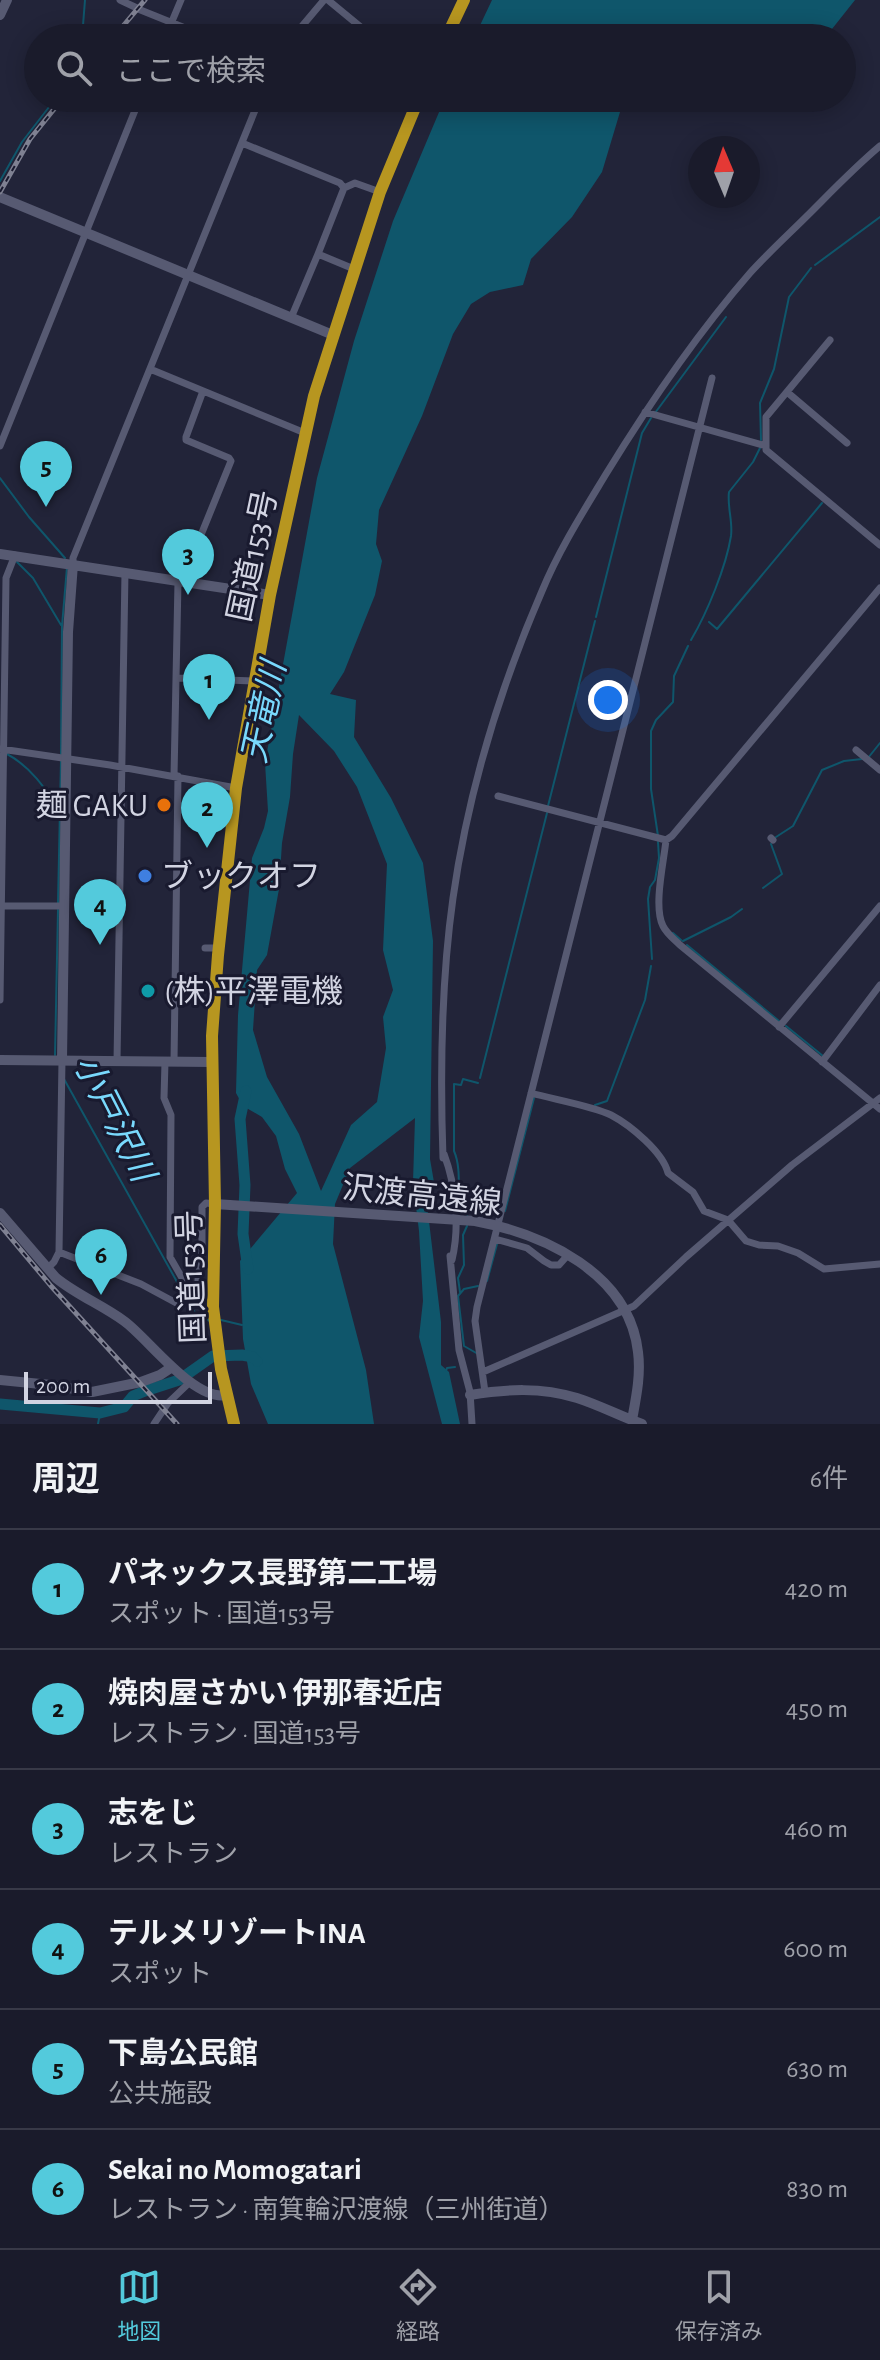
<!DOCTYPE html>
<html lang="ja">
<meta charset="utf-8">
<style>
body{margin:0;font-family:"Alegreya Sans","Noto Sans JP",sans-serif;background:#272837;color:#f1f3f6}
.compass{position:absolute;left:688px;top:136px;width:72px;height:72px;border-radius:50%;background:#1a1b2b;box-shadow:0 4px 20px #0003;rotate:358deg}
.scale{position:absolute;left:24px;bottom:20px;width:188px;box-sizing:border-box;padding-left:8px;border:4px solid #d2d4e2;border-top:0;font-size:22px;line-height:28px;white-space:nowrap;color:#d2d4e2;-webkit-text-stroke:6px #191a2f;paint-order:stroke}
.you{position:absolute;left:608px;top:700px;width:28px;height:28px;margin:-20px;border:6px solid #fff;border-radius:50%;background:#1a73e8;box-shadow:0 0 0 12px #1a73e833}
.badge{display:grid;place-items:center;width:52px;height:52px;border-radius:50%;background:#53cadc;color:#111;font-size:26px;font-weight:700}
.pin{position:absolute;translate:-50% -66px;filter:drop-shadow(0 2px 4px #0008)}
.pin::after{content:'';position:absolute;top:42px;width:28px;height:24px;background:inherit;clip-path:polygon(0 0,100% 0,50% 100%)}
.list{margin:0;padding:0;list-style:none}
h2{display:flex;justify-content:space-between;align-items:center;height:104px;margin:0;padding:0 32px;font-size:34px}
h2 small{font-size:26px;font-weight:400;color:#9fa1a9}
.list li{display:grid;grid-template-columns:52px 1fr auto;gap:24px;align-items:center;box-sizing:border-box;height:120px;padding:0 32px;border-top:2px solid #383947}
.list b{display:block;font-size:30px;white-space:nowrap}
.list p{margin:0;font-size:26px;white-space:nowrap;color:#9fa1a9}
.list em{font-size:26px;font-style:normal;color:#9fa1a9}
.icon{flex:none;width:44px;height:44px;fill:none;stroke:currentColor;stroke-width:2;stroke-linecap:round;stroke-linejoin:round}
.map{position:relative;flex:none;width:880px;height:1424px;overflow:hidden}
.search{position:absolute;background:#1a1b2b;box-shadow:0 4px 20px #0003;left:24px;right:24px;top:24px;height:88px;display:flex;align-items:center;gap:20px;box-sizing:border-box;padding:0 28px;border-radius:44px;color:#9fa1a9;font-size:30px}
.sheet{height:824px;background:#1a1b2b}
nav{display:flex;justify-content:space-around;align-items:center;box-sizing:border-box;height:112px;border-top:2px solid #383947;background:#1a1b2b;font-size:22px;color:#9fa1a9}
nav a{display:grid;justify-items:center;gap:4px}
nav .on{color:#53cadc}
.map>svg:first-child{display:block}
</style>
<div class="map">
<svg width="880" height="1424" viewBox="0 0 880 1424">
<rect width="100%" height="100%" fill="#222439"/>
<path fill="#0f566b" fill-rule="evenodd" d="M492 0H855L832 29 816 38H474Z
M445 98H636L623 102 602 172 572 217 531 259 523 285 490 292 471 304 453 334 422 416 379 510 376 544 382 561 375 595 344 672 330 694 356 700 354 737 391 798 423 863 433 941 430 1159 435 1188 426 1196 441 1322V1365L449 1372 460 1424H442L419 1337 423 1301 419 1231 413 1182 415 1118 350 1168 335 1204 333 1244 366 1370 374 1424H268L251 1384 243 1339 240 1261 297 1193 285 1169 276 1136 262 1117 243 1106 236 1093 238 1015 252 858 264 828 268 811 265 763 317 478 354 341 393 221ZM299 715 334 751 357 787 387 864 383 950 393 990 383 1017 386 1048 377 1102 351 1125 321 1191 299 1134 267 1077 253 1030 257 970 267 955 279 889 282 843 290 797 293 754Z"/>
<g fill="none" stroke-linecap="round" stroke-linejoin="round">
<path stroke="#0f566b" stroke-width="2" d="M82 38 85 0
M0 181 22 142 56 98
M815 265 880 217
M655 413 726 317
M761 440 760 403 774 369 789 297 811 268
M0 478 29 517 65 558
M17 562 33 578 61 625
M596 617 642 433 651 418
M709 622 717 629 822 503
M691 640C707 613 726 567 731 536 733 521 727 507 729 492L753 462 760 448
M7 754C31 767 45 788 59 810
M61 754 62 626 67 567
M868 758 880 743
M548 806 595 621
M658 836 651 789V731L656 720 673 702 674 676 688 646
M776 837 793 826 822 770 844 761 862 759
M763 888 782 874 771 844
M58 903 61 761
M673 933 681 940
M683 941 731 917 742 909
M687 945 779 1021
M652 959 648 899 650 887 655 880 659 858 658 842
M786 1026 823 1056
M55 1055 58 910
M480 1078 547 813
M64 1079 191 1307 197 1315 210 1321
M595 1105 607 1101 645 1000 651 966
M505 1211 534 1098
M467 1216 466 1208 459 1204C458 1187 461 1167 454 1151V1084L461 1085 463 1079 478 1083
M487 1281 497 1244
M460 1292 458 1278 464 1265 463 1235 467 1226
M221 1320 242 1325
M478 1354 464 1346 458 1296 464 1289 478 1286
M446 1371 447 1368 455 1367
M98 1424 100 1413"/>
<path stroke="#0f566b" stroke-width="11" d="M246 1091 240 1119 245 1185 243 1234 248 1269
M0 1404 100 1413 124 1407 133 1396 145 1391 179 1380 213 1356 242 1355 253 1357 257 1361"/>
<path stroke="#575a72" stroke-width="7" d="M120 0 137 8
M328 0 374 38
M138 9 210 38
M165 38 181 0
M292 38 324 0
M242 143 340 183 344 188 355 183 380 192
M344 188 318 254 354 269
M291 318 318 254
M830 340 766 417V450L880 545
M150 369 305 433
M787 392 847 443
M645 412 766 446
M0 446 140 98
M73 564V558L260 98
M176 678 253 681
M1 749 110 765 236 788
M856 750 880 770
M174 776 178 582 190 562 231 461 229 458 186 440V437L203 391
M498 796 666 840 672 836 880 588
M771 838 773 840
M666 840C664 861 653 907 663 926 667 934 674 939 680 945L880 1109
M2 906H65
M205 948H218
M0 1000 6 578 15 555
M779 1027 880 906
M117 1061 125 572
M165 1062 164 1098 171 1115 170 1257 193 1297 198 1293V1279L202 1252V1207L206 1203 215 1204
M174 1062 178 776
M822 1062 880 985
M531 1093C552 1099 593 1106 611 1115 630 1125 663 1152 668 1173L693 1192 704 1211 728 1220 746 1241 759 1245 778 1246 798 1253 824 1269 880 1264
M444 1154C456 1186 460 1226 452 1260
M443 1158C440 1072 441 983 453 898 468 793 500 688 542 591 559 550 583 512 606 474 649 404 696 335 750 273 769 252 790 233 810 213 833 190 855 167 880 146
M495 1239 527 1248 544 1261 551 1265H559L567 1256
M59 1252 141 1284 180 1305 191 1301 193 1297
M450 1256 459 1350 470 1392 472 1424
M48 1268 54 1262 59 1252 62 1060
M483 1372 634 1306 686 1257 792 1165 880 1098
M485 1392 475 1321 477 1307 712 378
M154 1424 168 1403 190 1382"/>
<path stroke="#575a72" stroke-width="10" d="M0 15 7 0
M0 197 333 335
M0 554 270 595
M0 1060 212 1062
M62 1060 68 632 73 564
M215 1204 475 1221C544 1234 629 1273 638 1352 641 1375 636 1398 632 1420
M0 1213 56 1278C77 1295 102 1305 124 1321 148 1338 194 1402 227 1395
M0 1380 51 1385 92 1392 141 1382 160 1375 172 1367
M470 1395C506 1389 541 1387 577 1398 599 1405 620 1416 642 1424"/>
<path stroke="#b79620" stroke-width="12" d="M446 38 464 0
M234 1424 221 1369 213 1307 215 1204 212 1036 218 955 236 788 270 595 314 396 380 192 419 98"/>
<g stroke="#7f8192" stroke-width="5">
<path id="rail" d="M113 38 145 0
M0 192 30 139 63 98
M0 1225 51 1286 177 1424"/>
</g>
<use href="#rail" stroke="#191a2f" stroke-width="2" stroke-dasharray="6" stroke-linecap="butt"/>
</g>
<circle fill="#e8710a" stroke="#191a2f" stroke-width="3" cx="164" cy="805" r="8"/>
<circle fill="#3f7fe0" stroke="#191a2f" stroke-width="3" cx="145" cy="876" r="8"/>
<circle fill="#0f9aa8" stroke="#191a2f" stroke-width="3" cx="148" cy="991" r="8"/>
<g text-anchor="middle" stroke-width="6" stroke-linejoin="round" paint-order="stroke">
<g font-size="32" fill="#d2d4e2" stroke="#191a2f">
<text transform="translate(252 556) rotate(-78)" y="11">国道153号</text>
<text transform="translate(422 1195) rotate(6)" y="11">沢渡高遠線</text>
<text transform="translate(191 1277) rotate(-92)" y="11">国道153号</text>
</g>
<g font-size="32" fill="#d2d4e2" stroke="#191a2f" text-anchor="start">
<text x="148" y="816" text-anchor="end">麺 GAKU</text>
<text x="161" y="887">ブックオフ</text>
<text x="164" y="1002">(株)平澤電機</text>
</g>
<g font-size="34" font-style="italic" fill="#79d9fd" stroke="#191a2f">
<text transform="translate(263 712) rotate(-78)" y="12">天竜川</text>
<text transform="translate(115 1118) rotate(63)" y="12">小戸沢川</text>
</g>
</g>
</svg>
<svg class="compass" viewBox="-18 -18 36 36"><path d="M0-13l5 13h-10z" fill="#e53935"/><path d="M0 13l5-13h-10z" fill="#9fa1a9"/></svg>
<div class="scale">200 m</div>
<div class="you"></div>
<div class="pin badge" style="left:209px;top:720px">1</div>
<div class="pin badge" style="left:207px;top:848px">2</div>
<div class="pin badge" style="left:188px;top:595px">3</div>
<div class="pin badge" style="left:100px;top:945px">4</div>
<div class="pin badge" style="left:46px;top:507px">5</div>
<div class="pin badge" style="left:101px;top:1295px">6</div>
<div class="search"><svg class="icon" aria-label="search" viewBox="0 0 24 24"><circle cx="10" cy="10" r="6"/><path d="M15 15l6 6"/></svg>ここで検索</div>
</div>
<section class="sheet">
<h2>周辺<small>6件</small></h2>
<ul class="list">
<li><span class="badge">1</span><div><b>パネックス長野第二工場</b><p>スポット · 国道153号</p></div><em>420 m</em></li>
<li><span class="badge">2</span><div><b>焼肉屋さかい 伊那春近店</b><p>レストラン · 国道153号</p></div><em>450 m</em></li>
<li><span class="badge">3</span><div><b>志をじ</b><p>レストラン</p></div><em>460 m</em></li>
<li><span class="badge">4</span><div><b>テルメリゾートINA</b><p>スポット</p></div><em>600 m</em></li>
<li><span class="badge">5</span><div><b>下島公民館</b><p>公共施設</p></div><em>630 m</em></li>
<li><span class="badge">6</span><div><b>Sekai no Momogatari</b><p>レストラン · 南箕輪沢渡線（三州街道）</p></div><em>830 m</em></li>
</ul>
</section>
<nav>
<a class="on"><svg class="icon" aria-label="map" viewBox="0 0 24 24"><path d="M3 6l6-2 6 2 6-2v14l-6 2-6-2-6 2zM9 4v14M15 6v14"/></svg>地図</a>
<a><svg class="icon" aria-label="directions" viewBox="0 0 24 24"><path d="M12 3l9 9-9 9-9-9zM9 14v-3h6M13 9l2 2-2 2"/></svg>経路</a>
<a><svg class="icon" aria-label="saved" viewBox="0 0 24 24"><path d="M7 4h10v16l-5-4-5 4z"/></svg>保存済み</a>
</nav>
